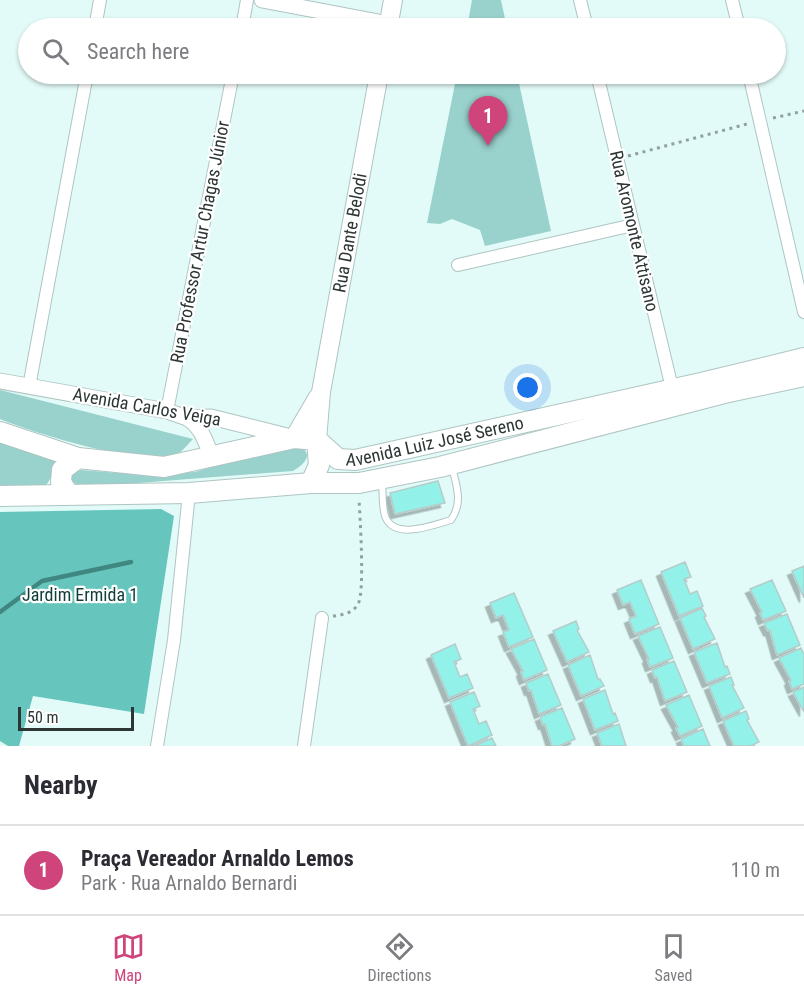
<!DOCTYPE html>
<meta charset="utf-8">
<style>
body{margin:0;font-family:"Roboto Condensed",sans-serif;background:#f2f2f3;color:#2b2b33}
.scale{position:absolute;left:18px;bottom:15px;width:116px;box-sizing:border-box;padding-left:6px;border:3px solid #2c3635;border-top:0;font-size:16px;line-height:21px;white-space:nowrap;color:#2c3635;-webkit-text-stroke:4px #fff;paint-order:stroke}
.you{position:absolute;left:528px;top:388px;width:21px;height:21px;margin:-15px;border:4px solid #fff;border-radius:50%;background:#1a73e8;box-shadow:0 0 0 9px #1a73e833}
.badge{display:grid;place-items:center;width:39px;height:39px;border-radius:50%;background:#ce447b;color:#fff;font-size:20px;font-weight:700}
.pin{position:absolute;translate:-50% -50px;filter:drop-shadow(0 2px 3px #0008)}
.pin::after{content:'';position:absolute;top:32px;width:21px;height:18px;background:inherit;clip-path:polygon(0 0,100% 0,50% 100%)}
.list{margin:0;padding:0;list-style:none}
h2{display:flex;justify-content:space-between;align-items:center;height:78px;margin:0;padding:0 24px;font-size:26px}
h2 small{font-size:20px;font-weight:400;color:#7c7c81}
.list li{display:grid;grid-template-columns:39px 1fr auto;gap:18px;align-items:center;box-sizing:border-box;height:90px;padding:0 24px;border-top:2px solid #e1e1e2}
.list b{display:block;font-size:22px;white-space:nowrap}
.list p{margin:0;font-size:20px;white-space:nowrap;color:#7c7c81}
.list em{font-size:20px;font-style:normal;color:#7c7c81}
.icon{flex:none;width:33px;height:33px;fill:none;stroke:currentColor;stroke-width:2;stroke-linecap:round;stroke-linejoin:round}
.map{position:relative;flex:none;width:804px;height:746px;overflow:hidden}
.search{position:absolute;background:#fff;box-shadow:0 2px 4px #0004;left:18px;right:18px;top:18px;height:66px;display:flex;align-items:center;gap:15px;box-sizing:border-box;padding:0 21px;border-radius:33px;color:#7c7c81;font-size:22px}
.sheet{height:168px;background:#fff}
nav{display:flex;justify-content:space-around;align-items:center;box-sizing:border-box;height:84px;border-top:2px solid #e1e1e2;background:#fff;font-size:16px;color:#7c7c81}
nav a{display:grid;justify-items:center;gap:3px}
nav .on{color:#ce447b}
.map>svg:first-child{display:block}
</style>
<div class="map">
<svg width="804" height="746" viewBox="0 0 804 746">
<defs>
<filter id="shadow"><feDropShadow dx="-4.5" dy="4.5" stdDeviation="0" flood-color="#0004"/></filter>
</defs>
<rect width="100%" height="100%" fill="#e3fbf8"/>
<path fill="#99d1cc" d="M472 0H501L507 28H467Z
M457 74H517L551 231 485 246 480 230 452 219 440 224 427 223Z
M0 390 193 439C188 444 182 452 176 455 143 467 34 433 0 419Z
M0 439 61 462 45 487 0 489Z
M291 443C313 450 311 460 293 471L87 487 77 485 71 480 73 473 81 470 131 474 195 472Z"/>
<path fill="#66c6be" d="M161 509 174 516 144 714 33 696 19 746H8L0 741V512Z"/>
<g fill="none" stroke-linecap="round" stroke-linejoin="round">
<path stroke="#408782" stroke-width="4.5" d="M0 612 42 581 131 562"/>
</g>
<path fill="#92f2e9" stroke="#b5ccca" stroke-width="1.5" filter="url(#shadow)" d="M438 481 445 503 395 514 390 493Z
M685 562 691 577 684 579 690 594 697 591 703 606 679 616 661 572Z
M804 566V598L792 571Z
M641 580 659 624 635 634 629 619 636 616 630 602 623 605 617 590Z
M772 580 786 611 763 620 760 613 762 612 750 589Z
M514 593 533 637 509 647 503 632 509 630 503 615 496 618 490 603Z
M702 608 706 616 704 617 715 639 693 649 680 618Z
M787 614 800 645 777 655 770 630 768 631 764 623Z
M576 621 579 629 577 630 589 652 567 662 553 631Z
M660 627 673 658 650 667 647 659H649L638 636Z
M534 639 547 670 524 680 521 672 523 671 511 649Z
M717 643 725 667 727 666 730 674 707 683 694 652Z
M455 644 461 659 454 662 460 677 467 674 473 688 449 698 431 655Z
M801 648 804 655V684L792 689 789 681 791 680 779 658Z
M590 655 598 679H600L604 686 581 696 568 665Z
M674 661 687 692 665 701 657 677 655 678 652 670Z
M548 674 561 705 539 714 531 690 529 691 526 683Z
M731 677 734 685H732L744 708 722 718 709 686Z
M804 687V712L793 692Z
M605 690 613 714 615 713 618 721 595 730 583 699Z
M474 692 480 706 473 709 479 724 486 721 492 735 468 746 450 702Z
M689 695 702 726 680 736 676 728 678 727 666 705Z
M562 708 575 739 559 746H552L545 724 543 725 540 717Z
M746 711 749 719 747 720 759 742 750 746H734L723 721Z
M619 724 626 746H602L597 733Z
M703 729 710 746H684L681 739Z
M492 738 496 746H474Z"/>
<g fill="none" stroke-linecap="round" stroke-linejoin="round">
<g stroke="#aec5c2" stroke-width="8">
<path id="service" d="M382 482C383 493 382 507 385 516 394 541 433 525 451 520 463 503 457 487 452 467"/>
</g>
<g stroke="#aec5c2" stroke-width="14">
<path id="minor" d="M580 0 587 28
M732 0 739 28
M95 28 100 0
M242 28 247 0
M597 74 672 388
M749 74 804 312
M458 265 633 225
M29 387 87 74
M167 411 233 74
M157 746 174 640 189 493
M304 746 322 618"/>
</g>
<g stroke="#aec5c2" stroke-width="17">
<path id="tertiary" d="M262 0 389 24
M0 381 167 411 187 418 211 417 291 437
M187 418C202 427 205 441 212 457"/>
</g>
<g stroke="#aec5c2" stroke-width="20">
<g id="secondary">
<path d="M388 28 393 0"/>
<path d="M294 438 318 397"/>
<path id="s1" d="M317 440 321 392 379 74"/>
</g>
</g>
<g stroke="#aec5c2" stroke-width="22">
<g id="primary">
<path id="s2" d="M0 432 78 458 164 467 294 438 317 440 338 459 355 460 701 383 804 358"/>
<path d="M311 483 319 465 317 440"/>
<path d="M68 494 61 482 62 470 78 458"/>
<path d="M0 496 189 493 311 483H359L440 467 724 393 804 376"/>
</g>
</g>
<path stroke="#90a19f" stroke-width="3" stroke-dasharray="3 4.5" stroke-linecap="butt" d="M773 118 804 111
M628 156 747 124
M333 616C343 615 353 613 358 604 365 593 360 518 359 499"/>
<use href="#service" stroke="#fff" stroke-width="6"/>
<use href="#minor" stroke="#fff" stroke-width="12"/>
<use href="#tertiary" stroke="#fff" stroke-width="15"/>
<use href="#secondary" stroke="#fff" stroke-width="18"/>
<use href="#primary" stroke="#fff" stroke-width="20"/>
</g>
<g text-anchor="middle" stroke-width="4.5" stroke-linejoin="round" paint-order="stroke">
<g font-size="18" fill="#2c3635" stroke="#fff">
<text transform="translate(634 231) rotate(77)" y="6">Rua Aromonte Attisano</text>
<text dy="6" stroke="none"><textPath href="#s1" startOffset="210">Rua Dante Belodi</textPath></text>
<text transform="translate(200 242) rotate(-79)" y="6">Rua Professor Artur Chagas Júnior</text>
<text transform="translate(147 407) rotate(10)" y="6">Avenida Carlos Veiga</text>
<text dy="6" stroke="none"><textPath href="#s2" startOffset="452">Avenida Luiz José Sereno</textPath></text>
</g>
<g font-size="18" fill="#0f3d3a" stroke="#fff">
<text x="80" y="601">Jardim Ermida 1</text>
</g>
</g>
</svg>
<div class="scale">50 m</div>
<div class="you"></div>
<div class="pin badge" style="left:488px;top:146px">1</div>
<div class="search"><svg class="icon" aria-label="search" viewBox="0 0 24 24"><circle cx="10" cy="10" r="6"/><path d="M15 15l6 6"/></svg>Search here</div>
</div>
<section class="sheet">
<h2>Nearby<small></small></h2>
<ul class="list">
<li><span class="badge">1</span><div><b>Praça Vereador Arnaldo Lemos</b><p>Park · Rua Arnaldo Bernardi</p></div><em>110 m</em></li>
</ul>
</section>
<nav>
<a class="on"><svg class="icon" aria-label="map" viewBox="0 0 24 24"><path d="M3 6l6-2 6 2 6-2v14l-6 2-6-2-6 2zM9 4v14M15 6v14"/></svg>Map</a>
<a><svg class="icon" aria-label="directions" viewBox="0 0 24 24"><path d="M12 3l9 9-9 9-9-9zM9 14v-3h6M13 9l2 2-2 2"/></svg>Directions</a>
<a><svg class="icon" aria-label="saved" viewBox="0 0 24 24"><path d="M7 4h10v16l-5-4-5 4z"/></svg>Saved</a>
</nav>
